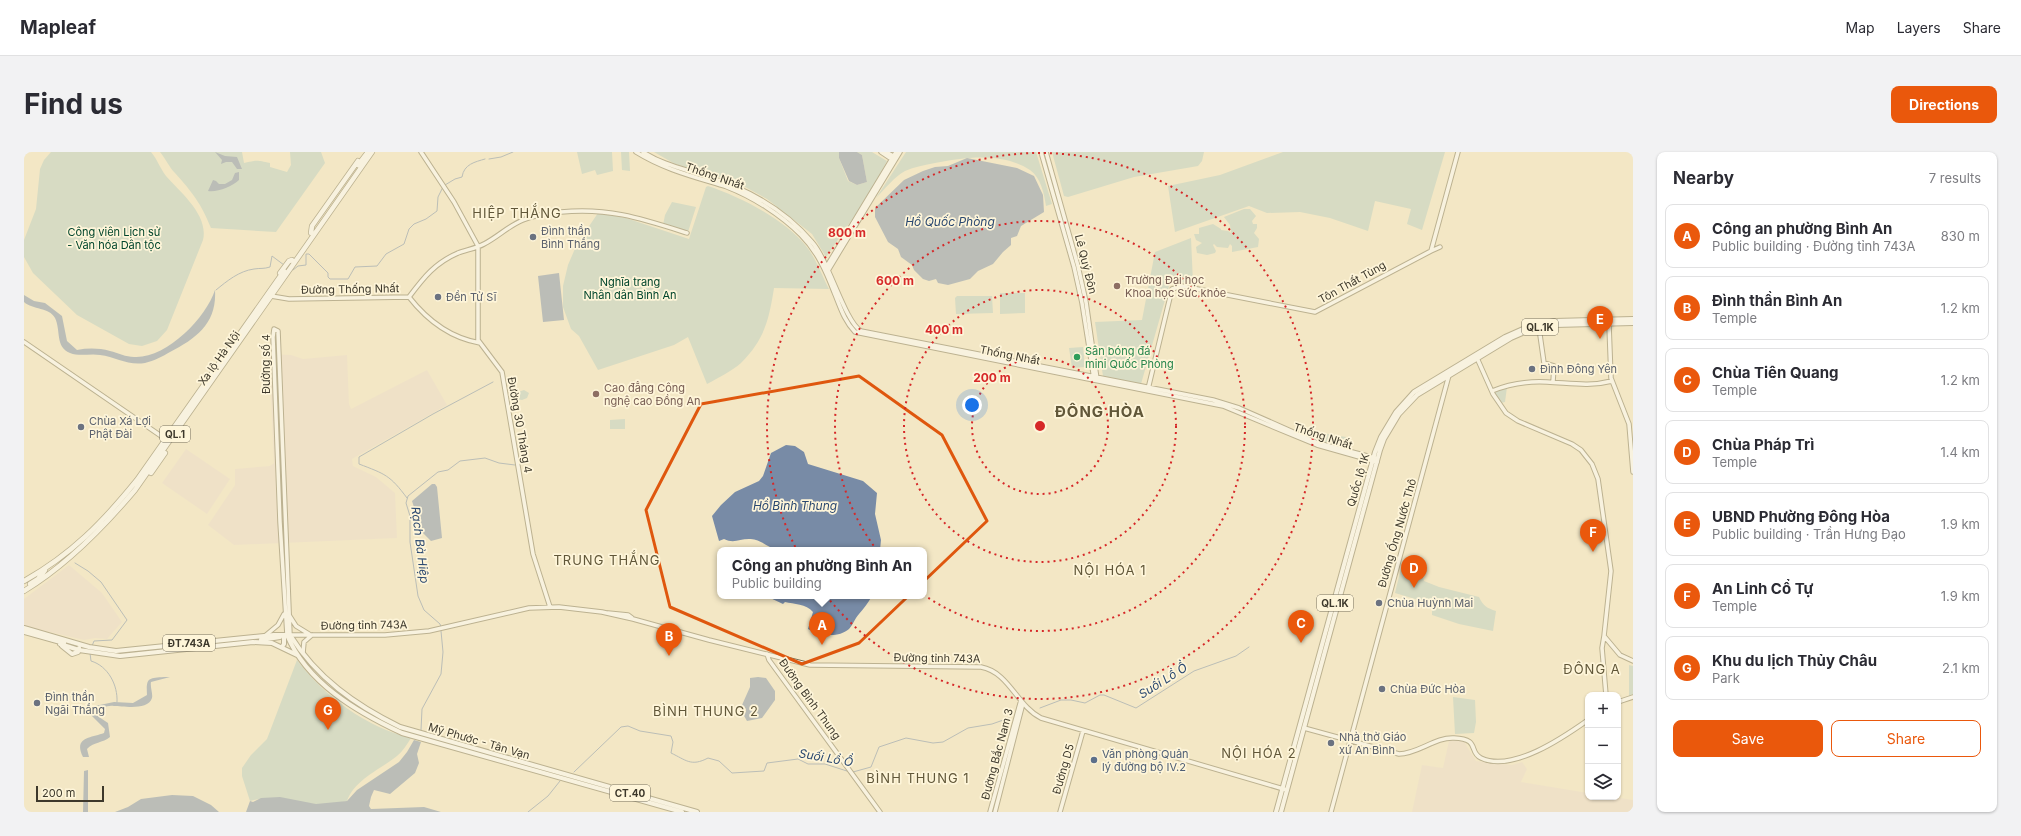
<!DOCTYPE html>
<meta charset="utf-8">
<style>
body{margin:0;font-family:Inter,sans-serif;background:#f2f2f3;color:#2b2b33}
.controls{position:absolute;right:12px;bottom:12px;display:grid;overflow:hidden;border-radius:8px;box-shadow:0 1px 3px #0004}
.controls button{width:36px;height:36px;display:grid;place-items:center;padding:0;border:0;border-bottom:1px solid #e1e1e2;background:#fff;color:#2b2b33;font:20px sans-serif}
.scale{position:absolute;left:12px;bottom:10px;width:68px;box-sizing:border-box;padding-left:4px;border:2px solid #3d382b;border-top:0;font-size:11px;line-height:14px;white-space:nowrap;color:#3d382b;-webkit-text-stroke:3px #fef5d9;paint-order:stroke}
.you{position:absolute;left:948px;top:253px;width:14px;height:14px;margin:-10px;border:3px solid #fff;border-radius:50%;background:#1a73e8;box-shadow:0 0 0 6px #1a73e833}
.badge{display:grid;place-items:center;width:26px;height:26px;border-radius:50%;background:#ea580c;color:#fff;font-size:13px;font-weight:700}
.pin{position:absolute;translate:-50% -33px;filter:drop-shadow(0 1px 2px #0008)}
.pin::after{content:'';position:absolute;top:21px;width:14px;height:12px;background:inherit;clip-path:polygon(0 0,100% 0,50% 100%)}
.popup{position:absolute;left:693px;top:395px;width:210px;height:52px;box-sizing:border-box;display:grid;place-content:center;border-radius:8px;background:#fff;filter:drop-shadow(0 1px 3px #0005);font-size:13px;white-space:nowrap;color:#7c7c81}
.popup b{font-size:15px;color:#2b2b33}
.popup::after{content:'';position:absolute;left:50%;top:100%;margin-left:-8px;border:8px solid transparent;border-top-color:#fff}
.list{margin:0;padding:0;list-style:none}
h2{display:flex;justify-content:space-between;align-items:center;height:52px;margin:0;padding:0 16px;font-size:17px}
h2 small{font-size:13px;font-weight:400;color:#7c7c81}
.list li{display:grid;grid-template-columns:26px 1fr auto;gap:12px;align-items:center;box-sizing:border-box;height:64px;margin:0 8px 8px;padding:0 8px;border:1px solid #e1e1e2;border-radius:8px}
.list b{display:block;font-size:15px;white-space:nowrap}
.list p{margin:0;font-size:13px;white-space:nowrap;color:#7c7c81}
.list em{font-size:13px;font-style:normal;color:#7c7c81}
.actions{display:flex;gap:8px;padding:12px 16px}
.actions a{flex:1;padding:9px 0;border:1px solid #ea580c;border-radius:8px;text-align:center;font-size:14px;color:#ea580c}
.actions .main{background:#ea580c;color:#fff}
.icon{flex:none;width:22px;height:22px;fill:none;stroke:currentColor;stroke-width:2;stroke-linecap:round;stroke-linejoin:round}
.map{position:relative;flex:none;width:1609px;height:660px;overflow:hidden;border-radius:8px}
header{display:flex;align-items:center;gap:24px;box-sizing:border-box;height:56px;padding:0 20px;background:#fff;border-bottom:1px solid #e1e1e2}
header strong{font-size:19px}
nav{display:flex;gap:22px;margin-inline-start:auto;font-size:14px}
.intro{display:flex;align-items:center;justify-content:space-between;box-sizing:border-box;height:96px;padding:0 24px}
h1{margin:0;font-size:28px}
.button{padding:10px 18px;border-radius:8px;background:#ea580c;color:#fff;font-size:14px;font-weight:700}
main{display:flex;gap:24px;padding:0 24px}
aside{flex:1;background:#fff;border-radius:8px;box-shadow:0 1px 3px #0004}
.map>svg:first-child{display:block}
</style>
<header>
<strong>Mapleaf</strong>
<nav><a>Map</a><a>Layers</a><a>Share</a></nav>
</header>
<div class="intro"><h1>Find us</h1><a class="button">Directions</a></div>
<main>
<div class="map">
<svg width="1609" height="660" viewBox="0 0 1609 660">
<rect width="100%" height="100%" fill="#f3e7c5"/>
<path fill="#ecdaca" d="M245 202 267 203 279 207 323 203 325 252 327 257 403 218 423 253 328 307 329 314 352 325 371 341 373 386 210 393 184 373 211 333V317L246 314 250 311Z
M162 297 206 327 183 362 138 331Z
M45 413 78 441 98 470 83 487 71 486 60 488 0 474V447Z
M1428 587 1439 588 1452 609 1488 613 1498 610 1503 617 1497 630 1564 641V645H1591L1609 648V660H1388L1398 613 1419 616 1425 589Z"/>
<path fill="#b6ccc0" d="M27 0H127C133 7 136 16 142 24 156 40 185 63 179 88L143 178 133 189 118 194 105 192 53 163 9 121 0 105V88L12 57 16 17 20 8Z
M136 0H218L220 11C234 8 232 8 246 11V15L263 20 267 13 266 0H297L301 11 252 80 187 76C177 51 168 40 151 21 145 15 142 7 136 0Z
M553 0H588L589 19 573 23 571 18 558 22Z
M597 0H605L606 19 598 18Z
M630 0H815V6L824 29 833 33 843 30 838 3 833 0H848L863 9 845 43 802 105 788 82 743 47 712 30 651 12Z
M882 0H1012L1028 52 1022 54C1020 41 1017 26 1006 18 979 0 941 5 911 11 901 13 890 15 881 19 870 25 861 37 852 46Z
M1028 0H1180L1178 9 1174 14 1110 25 1044 45 1040 44Z
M1259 0H1421L1398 78 1383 72 1387 57 1351 49 1344 79 1306 66 1276 60 1243 61 1225 54 1151 80 1144 34 1196 23Z
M684 34C717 45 760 67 782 94 792 106 798 124 805 137L750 136C745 167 741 187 717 211 708 219 694 226 683 232L664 185 650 193 574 218 555 184 547 177 539 155V134L544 113 553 92 574 61 602 66 665 87 682 35Z
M648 50 672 55 664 80 639 73 641 63Z
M1220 57H1226L1232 64 1228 69 1229 72H1233V76L1230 81 1235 87 1234 95 1208 100V94L1206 92 1204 96 1193 95 1190 92 1189 93 1192 99 1191 101 1183 103 1173 101 1172 95 1178 91 1172 88 1170 82H1175V76L1189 72 1197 77V78L1204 79 1207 81 1206 73 1200 65Z
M1167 86 1169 131 1150 130 1145 134 1117 232 1079 224 1071 170 1118 168 1131 100Z
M976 141H1001V161L976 162Z
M933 144H968L969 161 932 162 931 146Z
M1059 195 1061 215 1048 216 1045 196Z
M1483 235 1481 250 1477 251 1470 240Z
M500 238 505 241 503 246 498 248 492 247 491 241Z
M601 267V277H586V268Z
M1298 281 1322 285 1319 298 1296 291Z
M1378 412 1393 416V420L1398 422 1400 429 1415 435 1455 445C1459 454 1463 456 1472 459L1469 479 1435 472 1408 463V452L1371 441Z
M273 508C301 545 342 575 387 586 383 592 379 599 373 604 357 617 330 628 323 649 312 651 302 653 291 652 268 650 249 642 226 649L218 624V616L227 603 243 587Z
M1605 513 1609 514V546L1605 545Z
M1429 545 1451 548 1452 570 1450 581 1431 582Z"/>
<path fill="#788ba6" d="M191 0 201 4 213 5 218 17H213L208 10H202L197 12 198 8Z
M815 0H833L838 3 843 30 833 33 825 29 815 6Z
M943 6 993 16 1010 24 1019 43 1020 60 997 74 993 84 987 86V93L979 100 969 112 954 119 946 127 924 133 914 131 912 127 905 129 899 127 890 118 888 113 877 105 874 97 864 90 851 65V56L880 28 899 19 911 15 924 14Z
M215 20V28C209 34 192 41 184 39L189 28 192 29 195 32H201L208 28 211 21Z
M535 121 540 168 519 170 514 124Z
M191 138C193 171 173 186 146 200 139 204 130 209 121 211 104 214 92 205 76 203 66 201 56 205 46 201 31 195 37 178 31 166 25 155 9 158 0 150V143L10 149 21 151 38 164 43 189 53 198C64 196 75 196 86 199 94 201 102 205 110 205 142 207 182 166 191 138Z
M762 293 771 294 780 300 784 312 839 329 853 341 851 362 857 388 856 398H747L746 395C740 392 733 386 725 387 715 387 710 392 700 387L695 389 688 364 697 353 711 340 735 329 739 324 747 301Z
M408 332H411L413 335 418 386 407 389 398 380 388 349Z
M742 444H848C844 451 840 456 835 462 831 466 829 473 825 477 813 487 796 483 784 477L789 460C782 452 770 452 761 450L759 452Z
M140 525H146L127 530C126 535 129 542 128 546 124 559 99 554 90 554 83 553 78 556 72 559L75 565 84 571 86 585C79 591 69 590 63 597L65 605H59C49 585 67 586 80 581L81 577 67 563 71 554 90 550 109 551 123 543C122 526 124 526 140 525Z
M734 525 742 526 751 539V548L738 566 723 569 719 562 722 560V557L718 553 726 535V526Z
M390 588 397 590 393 602 395 611 391 621 366 642 350 638 347 645 345 654 347 657 400 655 417 660H222L226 649 229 650 237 646 256 645 292 652 323 649 333 638 375 610 383 600Z
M64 618V660H59L60 619Z
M148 643 169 644 187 653 195 660H91L104 655 117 647Z"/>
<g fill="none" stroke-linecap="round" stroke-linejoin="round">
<path stroke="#788ba6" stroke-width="1" d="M465 7 477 5 489 0
M421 33 431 27 438 25C440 12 451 10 461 7
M269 118 274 114 282 113V102H285L304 121V125L306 127H324L331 115 353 114 362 102 380 92 385 77 390 72 402 67 413 59 414 45 419 35
M192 138C203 129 215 119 230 117 236 116 240 117 246 115L248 104 260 113
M383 346C366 323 361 322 335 312V305L409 262 469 230
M51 411 64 419 77 430 103 468 88 488 70 489 68 494
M417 475 416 472 400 458 394 444 386 390V364L382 351 384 344 414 320 424 318 436 309 461 306 475 311 491 313
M66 501 67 509C84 514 94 533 93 550
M1016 556 1037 548H1047L1061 551 1076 543H1080L1112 556 1170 519 1212 504 1225 495
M397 578 398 557 417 522 419 500 417 479
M550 620 597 575 604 574 616 579 647 584 649 590 647 601C662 608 667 615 684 606L695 609 708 621 740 619 743 611 774 607 784 612H801L826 620
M829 620 847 615 855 595 882 586 909 591 919 590 944 576 968 572 985 566
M504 660 524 644 536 629"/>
<g stroke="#7b7152" stroke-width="5.5">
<path id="secondary" d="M397 0 430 50 454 94V188L478 220 509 402 526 455
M612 0C641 18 671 25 703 35 729 45 757 63 777 83 793 99 802 119 810 140 816 154 820 169 831 180L1199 254 1293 293 1353 310
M619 0C639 13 661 17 684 25 723 37 761 58 788 90 805 109 821 170 837 179L1189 248 1215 256 1294 291 1351 306
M857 0 869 8
M862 0 871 5
M1017 0 1050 115 1058 151 1070 227
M1022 0 1054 114 1062 150 1073 227
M1407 99 1416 95
M803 114 872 0
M805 117 876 0
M247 144 265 147 385 145
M385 145C400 125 411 111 434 101 442 98 453 96 460 92 474 85 484 74 499 68 511 63 525 61 537 60 584 55 619 67 663 81
M385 145C403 168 427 186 456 191
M1585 173 1587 226 1605 272 1609 320
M1515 176 1520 211 1530 214 1529 230
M0 190 140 286
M1453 206 1469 242 1482 261 1494 269 1548 292 1557 298 1568 312 1574 327 1587 419 1580 484 1596 503 1609 509
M1124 237 1148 137 1158 134 1291 160 1407 99 1434 0
M1468 239C1485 232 1504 229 1523 230 1546 231 1565 235 1588 229
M584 461 604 463 608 466
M265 463 272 474 285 482
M242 483 254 473 260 462
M263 483 256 370 249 185 250 177 254 179 266 483H361L405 479 505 456 535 455 578 460 609 467 685 488 786 513 957 515C985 520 993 554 1017 566L1263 638
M1580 484 1578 496 1582 543
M279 501 280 490 288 483
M743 502 745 508 856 660
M1594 550 1609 545
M1280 576 1375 602C1394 602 1411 585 1430 586 1457 587 1444 600 1457 606 1488 621 1540 585 1564 568
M966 660 997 548
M971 660 999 551
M1036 660 1059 579
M1307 660 1425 223"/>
</g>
<g stroke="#7b7152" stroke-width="6">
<path id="primary" d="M0 476 65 495 92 499 250 483H266C293 526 331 553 376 575L673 660
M0 480 40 491
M263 483C283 531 333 560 378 581L658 660
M237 488 256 485
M36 492 55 498 96 504 229 490 248 491 273 503
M38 494 48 502 54 500 55 496
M258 495 260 492V484
M1252 660 1351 300 1357 285 1372 260 1390 240 1481 185 1499 177 1530 169 1609 167
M1257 660 1356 298 1360 287 1375 262 1393 243 1487 186 1503 179 1531 173 1609 171"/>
</g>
<g stroke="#7b7152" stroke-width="6">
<path id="highway" d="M334 13 344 0
M287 81 288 74 334 9
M256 121 265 109 268 108
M127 321 141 301
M0 429C47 403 79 370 113 328L260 119
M6 432 14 427 21 418
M0 439C43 413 79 376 111 338L348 0"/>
</g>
<use href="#secondary" stroke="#fff" stroke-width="3.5"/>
<use href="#primary" stroke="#fff" stroke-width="4"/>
<use href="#highway" stroke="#fff" stroke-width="4.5"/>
</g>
<path d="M0 0H1609V660H0ZM835 224 918 283 963 369 835 491 778 512 646 455 622 358 677 252Z" fill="#f3e7c5" fill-opacity=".55" fill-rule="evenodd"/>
<path fill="none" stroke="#df570e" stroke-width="3" stroke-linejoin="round" d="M835 224 918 283 963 369 835 491 778 512 646 455 622 358 677 252Z"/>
<g fill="none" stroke="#d62828" stroke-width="2" stroke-dasharray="2 4">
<circle cx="1016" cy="274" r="68"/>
<circle cx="1016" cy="274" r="136"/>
<circle cx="1016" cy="274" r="205"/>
<circle cx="1016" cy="274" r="273"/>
</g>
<g fill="#6b7280" stroke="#fef5d9" stroke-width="1.5">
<circle cx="509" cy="85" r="4"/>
<circle cx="414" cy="145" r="4"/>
<circle cx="1508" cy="217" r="4"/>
<circle cx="57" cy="275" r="4"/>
<circle cx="1355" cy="451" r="4"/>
<circle cx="1358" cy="537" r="4"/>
<circle cx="13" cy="551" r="4"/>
<circle cx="1307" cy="591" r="4"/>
</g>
<g fill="#8d6e63" stroke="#fef5d9" stroke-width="1.5">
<circle cx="1093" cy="134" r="4"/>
<circle cx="572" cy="242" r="4"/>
</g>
<circle fill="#2e9e5b" stroke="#fef5d9" stroke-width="1.5" cx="1053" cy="205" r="4"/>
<circle fill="#5c6f8a" stroke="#fef5d9" stroke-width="1.5" cx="1070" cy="608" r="4"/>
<g text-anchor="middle" stroke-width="3.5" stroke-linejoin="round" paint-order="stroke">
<g fill="#fef5d9" stroke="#77715f" stroke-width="1">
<rect x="1498" y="167" width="36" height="16" rx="3"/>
<rect x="136" y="274" width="30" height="16" rx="3"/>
<rect x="1293" y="443" width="36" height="16" rx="3"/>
<rect x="139" y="483" width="52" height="16" rx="3"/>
<rect x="586" y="633" width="40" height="16" rx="3"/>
</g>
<g font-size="10" font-weight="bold" fill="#3d382b">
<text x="1516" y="179">QL.1K</text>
<text x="151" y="286">QL.1</text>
<text x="1311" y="455">QL.1K</text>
<text x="165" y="495">ĐT.743A</text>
<text x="606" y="645">CT.40</text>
</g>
<g font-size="11" fill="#3d382b" stroke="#fef5d9">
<text transform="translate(691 24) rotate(19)" y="4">Thống Nhất</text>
<text transform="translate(1062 112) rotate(76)" y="4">Lê Quý Đôn</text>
<text transform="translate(1328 130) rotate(-29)" y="4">Tôn Thất Tùng</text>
<text transform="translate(326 137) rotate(-1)" y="4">Đường Thống Nhất</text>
<text transform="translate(986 203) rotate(11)" y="4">Thống Nhất</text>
<text transform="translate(195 206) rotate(-55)" y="4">Xa lộ Hà Nội</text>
<text transform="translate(242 212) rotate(-90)" y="4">Đường số 4</text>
<text transform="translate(496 273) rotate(80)" y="4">Đường 30 Tháng 4</text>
<text transform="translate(1299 284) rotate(18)" y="4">Thống Nhất</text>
<text transform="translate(1334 328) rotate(-74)" y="4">Quốc lộ 1K</text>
<text transform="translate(1373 381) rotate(-74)" y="4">Đường Ống Nước Thô</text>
<text transform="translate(340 473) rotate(-1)" y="4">Đường tỉnh 743A</text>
<text transform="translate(913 506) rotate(1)" y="4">Đường tỉnh 743A</text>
<text transform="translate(786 547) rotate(54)" y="4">Đường Bình Thung</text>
<text transform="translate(455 589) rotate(16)" y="4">Mỹ Phước - Tân Vạn</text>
<text transform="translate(973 602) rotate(-75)" y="4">Đường Bắc Nam 3</text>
<text transform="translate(1039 617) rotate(-74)" y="4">Đường D5</text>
</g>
<g font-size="11" fill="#5b616d" stroke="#fef5d9" text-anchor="start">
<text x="517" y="83">Đình thần<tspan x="517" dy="13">Bình Thắng</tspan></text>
<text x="422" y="149">Đền Tử Sĩ</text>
<text x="1516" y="221">Đình Đông Yên</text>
<text x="65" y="273">Chùa Xá Lợi<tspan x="65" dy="13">Phật Đài</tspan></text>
<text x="1363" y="455">Chùa Huỳnh Mai</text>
<text x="1366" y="541">Chùa Đức Hòa</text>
<text x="21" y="549">Đình thần<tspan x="21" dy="13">Ngãi Thắng</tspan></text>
<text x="1315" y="589">Nhà thờ Giáo<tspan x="1315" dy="13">xứ An Bình</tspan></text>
</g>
<g font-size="11" fill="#00452c" stroke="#fef5d9">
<text x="90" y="84">Công viên Lịch sử<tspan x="90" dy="13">- Văn hóa Dân tộc</tspan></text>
<text x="606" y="134">Nghĩa trang<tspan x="606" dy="13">Nhân dân Bình An</tspan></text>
</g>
<g font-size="11" fill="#785e54" stroke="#fef5d9" text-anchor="start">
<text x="1101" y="132">Trường Đại học<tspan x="1101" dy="13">Khoa học Sức khỏe</tspan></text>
<text x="580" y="240">Cao đẳng Công<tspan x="580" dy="13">nghệ cao Đồng An</tspan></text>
</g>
<g font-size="11" fill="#27864d" stroke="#fef5d9" text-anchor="start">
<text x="1061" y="203">Sân bóng đá<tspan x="1061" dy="13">mini Quốc Phòng</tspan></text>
</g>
<g font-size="11" fill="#4e5e75" stroke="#fef5d9" text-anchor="start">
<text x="1078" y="606">Văn phòng Quản<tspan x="1078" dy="13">lý đường bộ IV.2</tspan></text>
</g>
<g font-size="12" font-style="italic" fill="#2a4870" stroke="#fef5d9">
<text x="926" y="74">Hồ Quốc Phòng</text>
<text x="771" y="358">Hồ Bình Thung</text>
<text transform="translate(396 393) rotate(83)" y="4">Rạch Bà Hiệp</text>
<text transform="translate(1139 529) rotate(-32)" y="4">Suối Lồ Ồ</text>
<text transform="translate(802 606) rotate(10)" y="4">Suối Lồ Ồ</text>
</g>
<g font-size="13" letter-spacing="1" fill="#615739" stroke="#fef5d9">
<text x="493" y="66">HIỆP THẮNG</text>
<text x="583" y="413">TRUNG THẮNG</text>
<text x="1086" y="423">NỘI HÓA 1</text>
<text x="1568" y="522">ĐÔNG A</text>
<text x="682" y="564">BÌNH THUNG 2</text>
<text x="1235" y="606">NỘI HÓA 2</text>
<text x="894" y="631">BÌNH THUNG 1</text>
</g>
<g font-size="15" font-weight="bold" letter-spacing="1" fill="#615739" stroke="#fef5d9">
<text x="1076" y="265">ĐÔNG HÒA</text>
</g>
</g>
<circle cx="1016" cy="274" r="6" fill="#d62828" stroke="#fef5d9" stroke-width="2"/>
<g font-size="12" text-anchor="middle" font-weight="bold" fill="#d62828" stroke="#fef5d9" stroke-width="3.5" stroke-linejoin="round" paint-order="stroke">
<text x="823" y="85">800 m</text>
<text x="871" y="133">600 m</text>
<text x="920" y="182">400 m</text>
<text x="968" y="230">200 m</text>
</g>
</svg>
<div class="controls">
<button>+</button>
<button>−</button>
<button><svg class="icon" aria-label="layers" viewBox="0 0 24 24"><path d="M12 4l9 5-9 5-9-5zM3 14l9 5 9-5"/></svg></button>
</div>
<div class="scale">200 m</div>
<div class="you"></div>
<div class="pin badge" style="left:798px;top:493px">A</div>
<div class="popup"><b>Công an phường Bình An</b>Public building</div>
<div class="pin badge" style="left:645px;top:504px">B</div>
<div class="pin badge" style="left:1277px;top:491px">C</div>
<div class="pin badge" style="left:1390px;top:436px">D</div>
<div class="pin badge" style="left:1576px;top:187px">E</div>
<div class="pin badge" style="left:1569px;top:400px">F</div>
<div class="pin badge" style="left:304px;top:578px">G</div>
</div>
<aside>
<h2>Nearby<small>7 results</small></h2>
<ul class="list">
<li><span class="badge">A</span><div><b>Công an phường Bình An</b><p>Public building · Đường tỉnh 743A</p></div><em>830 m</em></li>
<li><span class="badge">B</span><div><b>Đình thần Bình An</b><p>Temple</p></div><em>1.2 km</em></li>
<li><span class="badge">C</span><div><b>Chùa Tiên Quang</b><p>Temple</p></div><em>1.2 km</em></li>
<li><span class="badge">D</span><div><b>Chùa Pháp Trì</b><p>Temple</p></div><em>1.4 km</em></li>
<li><span class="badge">E</span><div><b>UBND Phường Đông Hòa</b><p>Public building · Trần Hưng Đạo</p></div><em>1.9 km</em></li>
<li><span class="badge">F</span><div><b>An Linh Cổ Tự</b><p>Temple</p></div><em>1.9 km</em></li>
<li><span class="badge">G</span><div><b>Khu du lịch Thủy Châu</b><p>Park</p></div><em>2.1 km</em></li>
</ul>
<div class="actions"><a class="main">Save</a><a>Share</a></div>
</aside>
</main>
